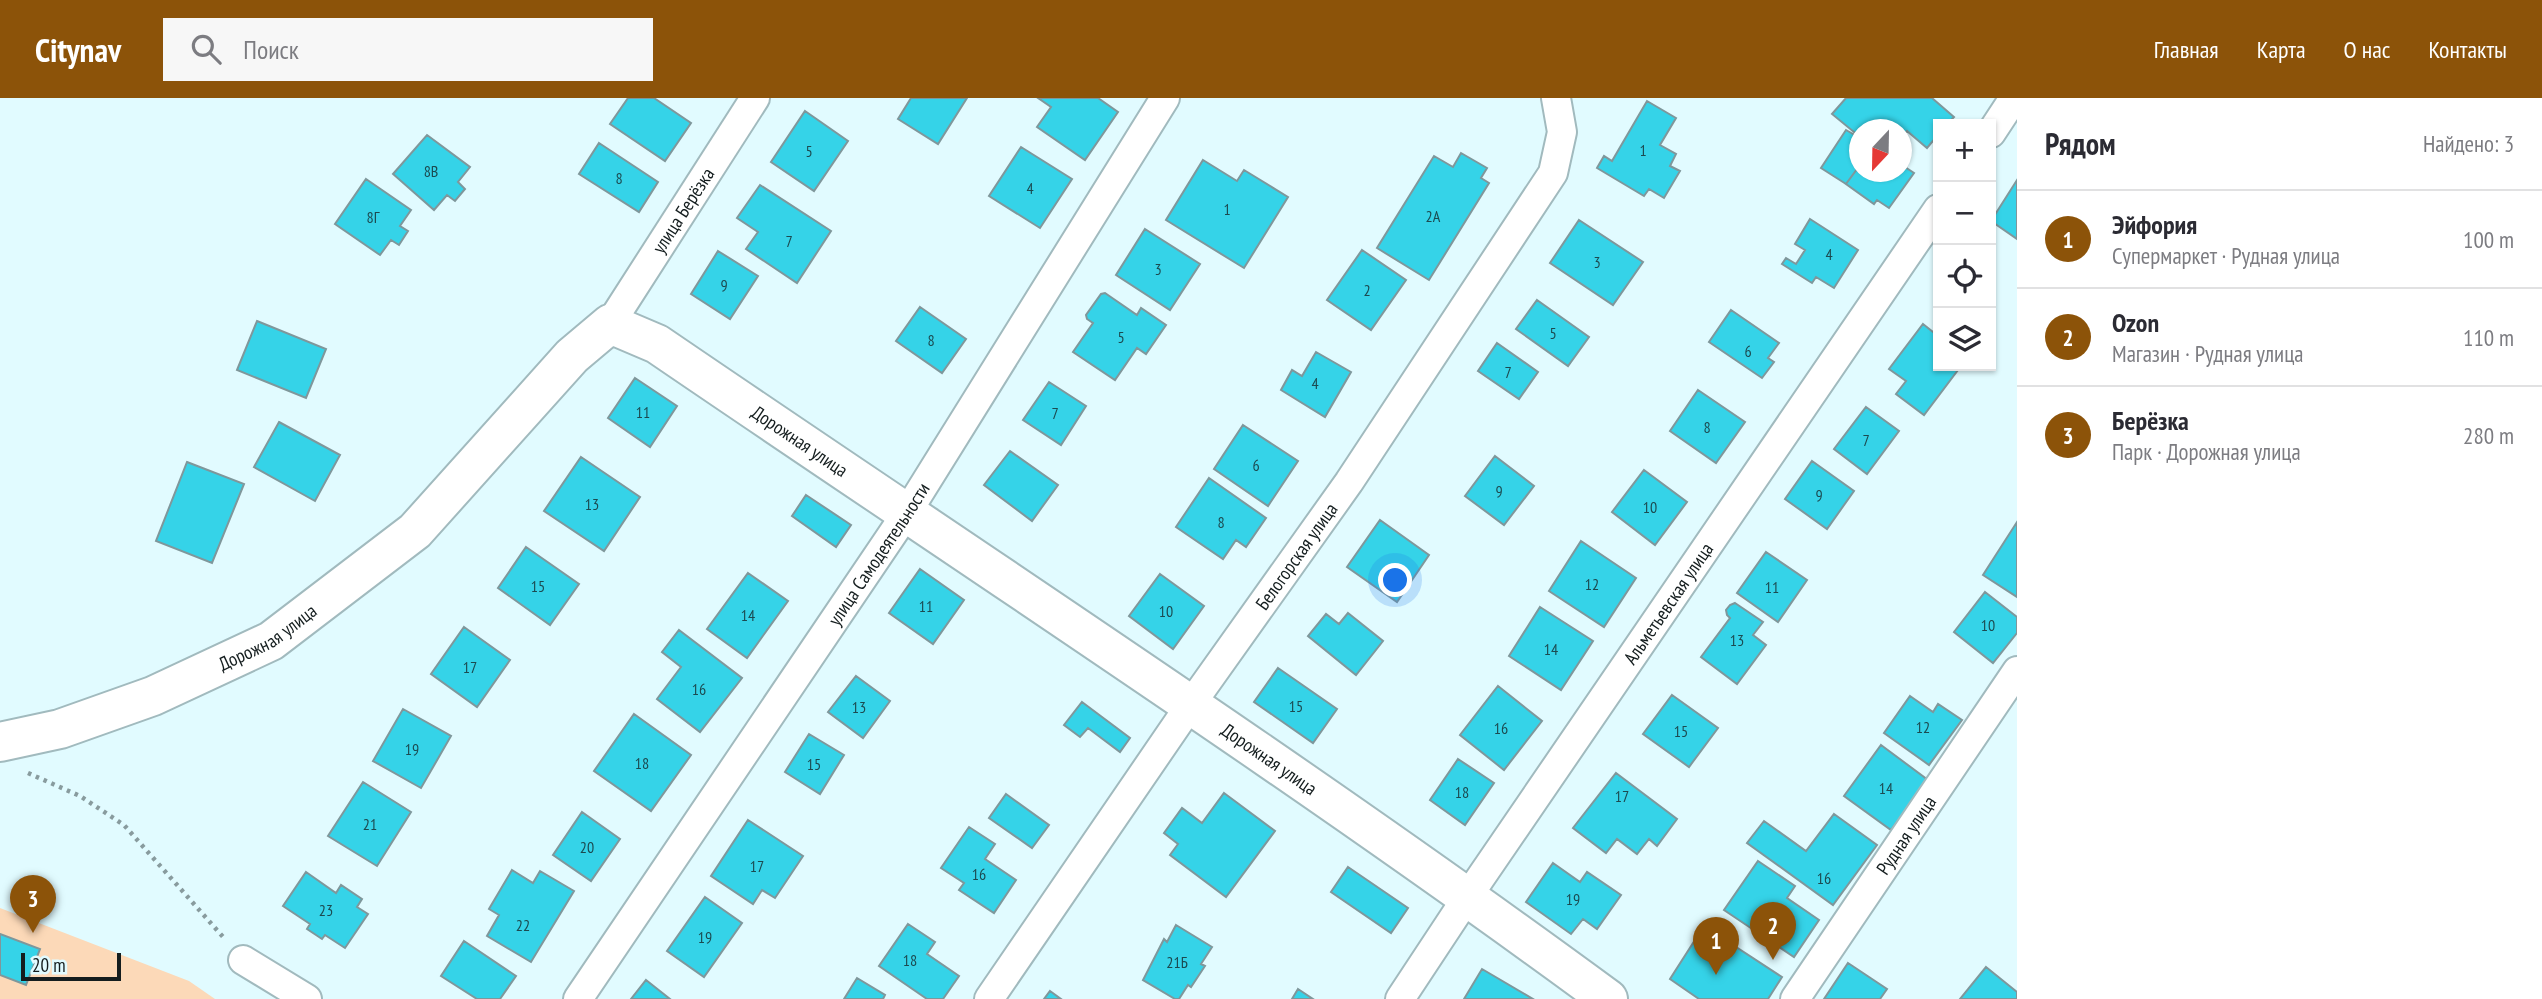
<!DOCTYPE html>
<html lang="ru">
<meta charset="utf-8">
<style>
body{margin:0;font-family:"PT Sans Narrow",sans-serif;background:#f7f7f7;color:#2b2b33}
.controls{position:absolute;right:21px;top:21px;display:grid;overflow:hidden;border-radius:0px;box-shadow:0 2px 5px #0004}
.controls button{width:63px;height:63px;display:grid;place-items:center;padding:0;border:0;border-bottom:2px solid #e1e1e2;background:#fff;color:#2b2b33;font:35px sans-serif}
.compass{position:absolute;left:1849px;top:21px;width:63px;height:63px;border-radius:50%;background:#fff;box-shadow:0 2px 5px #0004;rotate:202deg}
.scale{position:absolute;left:21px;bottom:18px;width:100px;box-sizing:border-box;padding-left:7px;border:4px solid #141d1e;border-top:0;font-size:19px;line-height:24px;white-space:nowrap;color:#141d1e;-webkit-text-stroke:5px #e1fbff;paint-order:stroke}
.you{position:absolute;left:1396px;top:483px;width:24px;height:24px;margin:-18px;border:5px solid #fff;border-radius:50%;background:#1a73e8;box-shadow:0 0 0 10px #1a73e833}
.badge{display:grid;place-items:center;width:46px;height:46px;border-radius:50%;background:#8c5309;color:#fff;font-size:23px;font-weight:700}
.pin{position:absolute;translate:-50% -58px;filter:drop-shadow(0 2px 4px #0008)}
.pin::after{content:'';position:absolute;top:37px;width:24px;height:21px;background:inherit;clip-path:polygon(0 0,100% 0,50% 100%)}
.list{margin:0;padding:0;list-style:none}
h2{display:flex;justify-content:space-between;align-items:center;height:91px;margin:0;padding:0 28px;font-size:30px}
h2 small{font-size:23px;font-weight:400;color:#7c7c81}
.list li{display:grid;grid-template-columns:46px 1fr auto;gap:21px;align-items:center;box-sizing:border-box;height:98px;padding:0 28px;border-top:2px solid #e1e1e2}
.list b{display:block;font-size:26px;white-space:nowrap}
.list p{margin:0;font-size:23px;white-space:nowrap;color:#7c7c81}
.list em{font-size:23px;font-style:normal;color:#7c7c81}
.icon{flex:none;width:38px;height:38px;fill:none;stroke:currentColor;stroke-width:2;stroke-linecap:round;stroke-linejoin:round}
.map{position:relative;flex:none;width:2017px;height:901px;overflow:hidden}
header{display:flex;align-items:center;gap:42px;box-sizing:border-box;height:98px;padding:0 35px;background:#8c5309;color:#fff}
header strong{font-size:33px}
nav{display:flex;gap:38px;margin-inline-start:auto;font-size:24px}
.search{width:490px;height:63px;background:#f7f7f7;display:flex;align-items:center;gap:18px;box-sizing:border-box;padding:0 24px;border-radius:0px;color:#7c7c81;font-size:26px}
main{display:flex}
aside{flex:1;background:#fff}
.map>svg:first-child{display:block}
</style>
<header>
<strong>Citynav</strong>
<div class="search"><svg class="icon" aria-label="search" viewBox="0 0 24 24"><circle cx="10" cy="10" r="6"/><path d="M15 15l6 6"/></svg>Поиск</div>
<nav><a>Главная</a><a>Карта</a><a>О нас</a><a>Контакты</a></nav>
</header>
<main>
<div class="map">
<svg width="2017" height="901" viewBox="0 0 2017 901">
<rect width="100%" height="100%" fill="#e1fbff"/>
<path fill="#fcd9b8" d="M0 810 189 883 215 901H0Z"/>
<path fill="#35d3e8" stroke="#7f979b" stroke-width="2" d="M628 0H654L691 25 665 63 610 26Z
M911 0H967L938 46 898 21Z
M1038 0H1098L1118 14 1085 62 1037 29 1051 9Z
M1846 0H1932L1954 19 1947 26H1938V37L1927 50 1907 33 1902 39V32H1860V39L1832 16Z
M1647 3 1676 20 1660 47 1676 56 1670 68 1680 73 1664 100 1649 91 1644 98 1597 70 1604 58 1612 63Z
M805 13 848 43 814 93 771 64Z
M1846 32 1860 40V67L1846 86 1821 70Z
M427 37 470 69 458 84 465 91 455 103 447 97 434 112 393 76Z
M599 45 658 84 639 114 579 76Z
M1021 49 1072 81 1040 130 989 98Z
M1461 55 1487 70 1481 80 1489 85 1429 182 1377 150 1434 58 1453 69Z
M1203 62 1237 83 1244 72 1288 99 1244 170 1166 122Z
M1860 67V74H1902V67L1914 75 1889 110 1877 102 1874 106 1846 86Z
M366 81 411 112 400 128 408 133 399 147 391 142 380 157 335 126Z
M2017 82V141L1991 123Z
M760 87 831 133 797 185 746 151 758 134 737 120Z
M1810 121 1858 152 1834 190 1816 179 1812 185 1782 166 1786 160 1796 166 1805 152 1795 146Z
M1579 122 1643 164 1613 207 1550 165Z
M1145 131 1200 166 1170 212 1116 177Z
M1362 152 1406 182 1371 232 1327 202Z
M718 153 758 178 730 221 691 196Z
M1105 195 1137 217 1141 210 1166 227 1146 256 1137 250 1115 282 1073 254 1093 225 1087 221 1086 217 1101 196Z
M1537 202 1589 239 1568 268 1516 231Z
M920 209 966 241 942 275 896 243Z
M1731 212 1779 245 1768 260 1774 264 1762 280 1709 244Z
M257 223 326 251 306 300 237 272Z
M1923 226 1938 238V268H1961L1924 317 1896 296 1906 283 1889 271Z
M1497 245 1538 274 1519 301 1478 273Z
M1316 254 1351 274 1325 319 1281 292 1292 272 1302 278Z
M635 280 677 308 650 349 608 320Z
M1049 284 1086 308 1061 347 1023 322Z
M1698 292 1745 324 1716 365 1670 333Z
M1866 309 1899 333 1867 376 1834 351Z
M279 324 340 357 315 403 254 369Z
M1243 327 1298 363 1268 408 1214 371Z
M1010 353 1058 387 1032 423 984 387Z
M1495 358 1534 388 1504 427 1465 398Z
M581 359 640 399 604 453 544 413Z
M1812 363 1854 393 1827 431 1785 401Z
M187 364 244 386 212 465 156 443Z
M1644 372 1687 404 1655 447 1612 414Z
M1209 380 1266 420 1246 449 1236 442 1223 461 1176 429Z
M806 397 851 427 836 449 792 418Z
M1380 422 1429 457 1397 504 1347 469Z
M2017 424V499L1983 477Z
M1581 443 1636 480 1604 529 1549 493Z
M526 449 579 486 550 527 498 490Z
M1766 454 1807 482 1778 524 1737 495Z
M920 471 964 502 933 546 889 515Z
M748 475 788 503 747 560 707 531Z
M1160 476 1204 508 1173 551 1129 518Z
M1985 494 2017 519V535L1993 565 1954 534Z
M1735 505 1763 524 1753 537 1766 547 1737 586 1701 559 1730 520 1727 517 1726 512 1730 507Z
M1540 509 1593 543 1561 592 1509 558Z
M1348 515 1383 543 1356 577 1308 538 1326 516 1339 526Z
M464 529 510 562 477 609 431 576Z
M679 532 742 580 700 634 657 601 681 569 662 554Z
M1278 570 1337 611 1313 645 1254 604Z
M856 578 890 603 863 640 828 614Z
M1498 588 1542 623 1504 672 1460 637Z
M1672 597 1718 630 1689 669 1643 636Z
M1910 598 1933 614 1938 606 1962 622 1929 667 1884 635Z
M1082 604 1130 640 1120 654 1088 630 1080 639 1064 627Z
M403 611 451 638 421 690 373 663Z
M634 616 691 657 651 713 594 673Z
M809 636 844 657 820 696 785 674Z
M1881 647 1928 682 1891 732 1844 698Z
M1458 661 1494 685 1465 727 1430 702Z
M1616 675 1677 721 1657 748 1649 741 1637 756 1617 741 1606 755 1573 730Z
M363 684 411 714 377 768 328 738Z
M1224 695 1275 733 1226 799 1170 757 1178 746 1164 735 1182 710 1202 725Z
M1006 696 1049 727 1032 750 989 720Z
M582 714 620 741 591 783 553 757Z
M1834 716 1877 747 1833 807 1747 745 1764 723 1806 753Z
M748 722 803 758 775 800 762 792 753 806 711 778Z
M969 729 995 746 985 761 1016 782 994 815 959 792 964 785 941 770Z
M1758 763 1795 788 1787 800 1819 822 1794 859 1724 812Z
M1553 765 1580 784 1587 774 1621 797 1597 831 1583 821 1571 836 1526 804Z
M1348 769 1408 810 1391 835 1331 794Z
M512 772 533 785 540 773 574 793 531 864 487 838 499 817 489 811Z
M306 774 336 795 341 787 362 801 357 809 368 816 345 850 325 837 322 841 307 831 310 826 283 808Z
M705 799 742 825 704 879 667 853Z
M908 826 935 844 927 856 959 878 943 901H927L879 868Z
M1176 827 1212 849 1201 866 1205 868 1191 889 1188 887 1179 901H1175L1143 882 1164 841 1167 844Z
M1704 828 1782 879 1768 901H1699L1670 881Z
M0 836 40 851 26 887 0 877Z
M464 843 516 878 500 901H477L441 878Z
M1848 865 1887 891 1880 901H1824Z
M1986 869 2017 894V901H1960Z
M1482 871 1533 901H1464Z
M857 880 885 897 883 901H844Z
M646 882 670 901H631Z
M1298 891 1313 901H1292Z
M1050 893 1061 901H1044Z"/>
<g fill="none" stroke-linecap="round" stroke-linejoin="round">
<g stroke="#a1babe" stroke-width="32">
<g id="street">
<path d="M1991 35 2014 0"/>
<path id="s1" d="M610 226 755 0"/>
<path d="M243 862 307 901"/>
<path id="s2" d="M578 901 906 416 1165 0"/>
<path id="s3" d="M989 901 1191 606 1349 384 1553 75 1562 34 1556 0"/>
<path id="s4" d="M1400 901 1468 798 1938 111"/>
<path id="s5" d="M1795 901 2017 573"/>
</g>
</g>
<g stroke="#a1babe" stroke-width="42">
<g id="secondary">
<path id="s6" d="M0 644 60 631 153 598 271 543 415 433 572 258 610 226 657 246C975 463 1298 673 1608 901"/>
</g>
</g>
<path stroke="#889b9e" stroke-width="4.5" stroke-dasharray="3.5 5" stroke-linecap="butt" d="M28 675 80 698 124 727 224 840"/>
<use href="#street" stroke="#fff" stroke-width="28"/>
<use href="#secondary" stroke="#fff" stroke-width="38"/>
</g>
<g text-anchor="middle" stroke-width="5" stroke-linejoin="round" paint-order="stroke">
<g font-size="16" fill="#1c4a50">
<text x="1643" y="58">1</text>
<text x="809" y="59">5</text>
<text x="431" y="79">8В</text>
<text x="619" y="86">8</text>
<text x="1030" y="96">4</text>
<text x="1227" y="117">1</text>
<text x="1433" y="124">2А</text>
<text x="373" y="125">8Г</text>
<text x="789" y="149">7</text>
<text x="1829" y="162">4</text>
<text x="1597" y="170">3</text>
<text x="1158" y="177">3</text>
<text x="724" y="193">9</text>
<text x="1367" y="198">2</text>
<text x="1553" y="241">5</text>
<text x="1121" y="245">5</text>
<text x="931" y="248">8</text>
<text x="1748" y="259">6</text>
<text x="1508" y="280">7</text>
<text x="1315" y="291">4</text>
<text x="643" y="320">11</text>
<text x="1055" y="321">7</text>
<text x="1707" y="335">8</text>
<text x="1866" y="348">7</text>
<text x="1256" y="373">6</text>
<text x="1499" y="399">9</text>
<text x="1819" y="403">9</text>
<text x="592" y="412">13</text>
<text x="1650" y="415">10</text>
<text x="1221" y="430">8</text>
<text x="1592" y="492">12</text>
<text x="538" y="494">15</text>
<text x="1772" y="495">11</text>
<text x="926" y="514">11</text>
<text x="1166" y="519">10</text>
<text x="748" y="523">14</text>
<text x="1988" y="533">10</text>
<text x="1737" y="548">13</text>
<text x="1551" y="557">14</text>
<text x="470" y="575">17</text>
<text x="699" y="597">16</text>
<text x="1296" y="614">15</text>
<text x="859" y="615">13</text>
<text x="1923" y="635">12</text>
<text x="1501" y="636">16</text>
<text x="1681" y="639">15</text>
<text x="412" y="657">19</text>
<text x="642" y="671">18</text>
<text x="814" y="672">15</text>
<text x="1886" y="696">14</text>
<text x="1462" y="700">18</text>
<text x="1622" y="704">17</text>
<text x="370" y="732">21</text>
<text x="587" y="755">20</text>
<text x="757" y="774">17</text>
<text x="979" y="782">16</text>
<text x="1824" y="786">16</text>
<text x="1573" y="807">19</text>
<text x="326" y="818">23</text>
<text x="523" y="833">22</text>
<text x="705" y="845">19</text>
<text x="910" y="868">18</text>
<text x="1177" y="870">21Б</text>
</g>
<g font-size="19" fill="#141d1e" stroke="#e1fbff">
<text dy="7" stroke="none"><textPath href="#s1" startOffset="135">улица Берёзка</textPath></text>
<text dy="7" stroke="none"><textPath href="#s6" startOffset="980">Дорожная улица</textPath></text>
<text dy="7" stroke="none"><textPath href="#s2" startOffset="537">улица Самодеятельности</textPath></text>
<text dy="7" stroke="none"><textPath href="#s3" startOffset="539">Белогорская улица</textPath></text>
<text dy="7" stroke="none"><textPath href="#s4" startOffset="478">Альметьевская улица</textPath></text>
<text dy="7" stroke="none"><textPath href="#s6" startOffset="289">Дорожная улица</textPath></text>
<text dy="7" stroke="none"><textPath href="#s6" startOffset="1547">Дорожная улица</textPath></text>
<text dy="7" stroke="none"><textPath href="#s5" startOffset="198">Рудная улица</textPath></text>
</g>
</g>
</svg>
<div class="controls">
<button>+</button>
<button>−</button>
<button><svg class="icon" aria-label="locate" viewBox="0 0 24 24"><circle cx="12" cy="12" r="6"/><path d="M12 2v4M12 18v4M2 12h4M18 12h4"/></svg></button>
<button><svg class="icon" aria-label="layers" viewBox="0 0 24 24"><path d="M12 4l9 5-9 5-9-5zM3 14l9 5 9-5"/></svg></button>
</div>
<svg class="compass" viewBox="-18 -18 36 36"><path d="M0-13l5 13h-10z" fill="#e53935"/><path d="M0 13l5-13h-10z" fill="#7c7c81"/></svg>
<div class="scale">20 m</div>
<div class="you"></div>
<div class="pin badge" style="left:1716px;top:877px">1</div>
<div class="pin badge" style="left:1773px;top:862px">2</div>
<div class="pin badge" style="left:33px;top:835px">3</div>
</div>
<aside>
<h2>Рядом<small>Найдено: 3</small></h2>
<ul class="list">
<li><span class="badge">1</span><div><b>Эйфория</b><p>Супермаркет · Рудная улица</p></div><em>100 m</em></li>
<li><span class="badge">2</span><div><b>Ozon</b><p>Магазин · Рудная улица</p></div><em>110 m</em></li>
<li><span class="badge">3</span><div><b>Берёзка</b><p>Парк · Дорожная улица</p></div><em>280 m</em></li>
</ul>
</aside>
</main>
